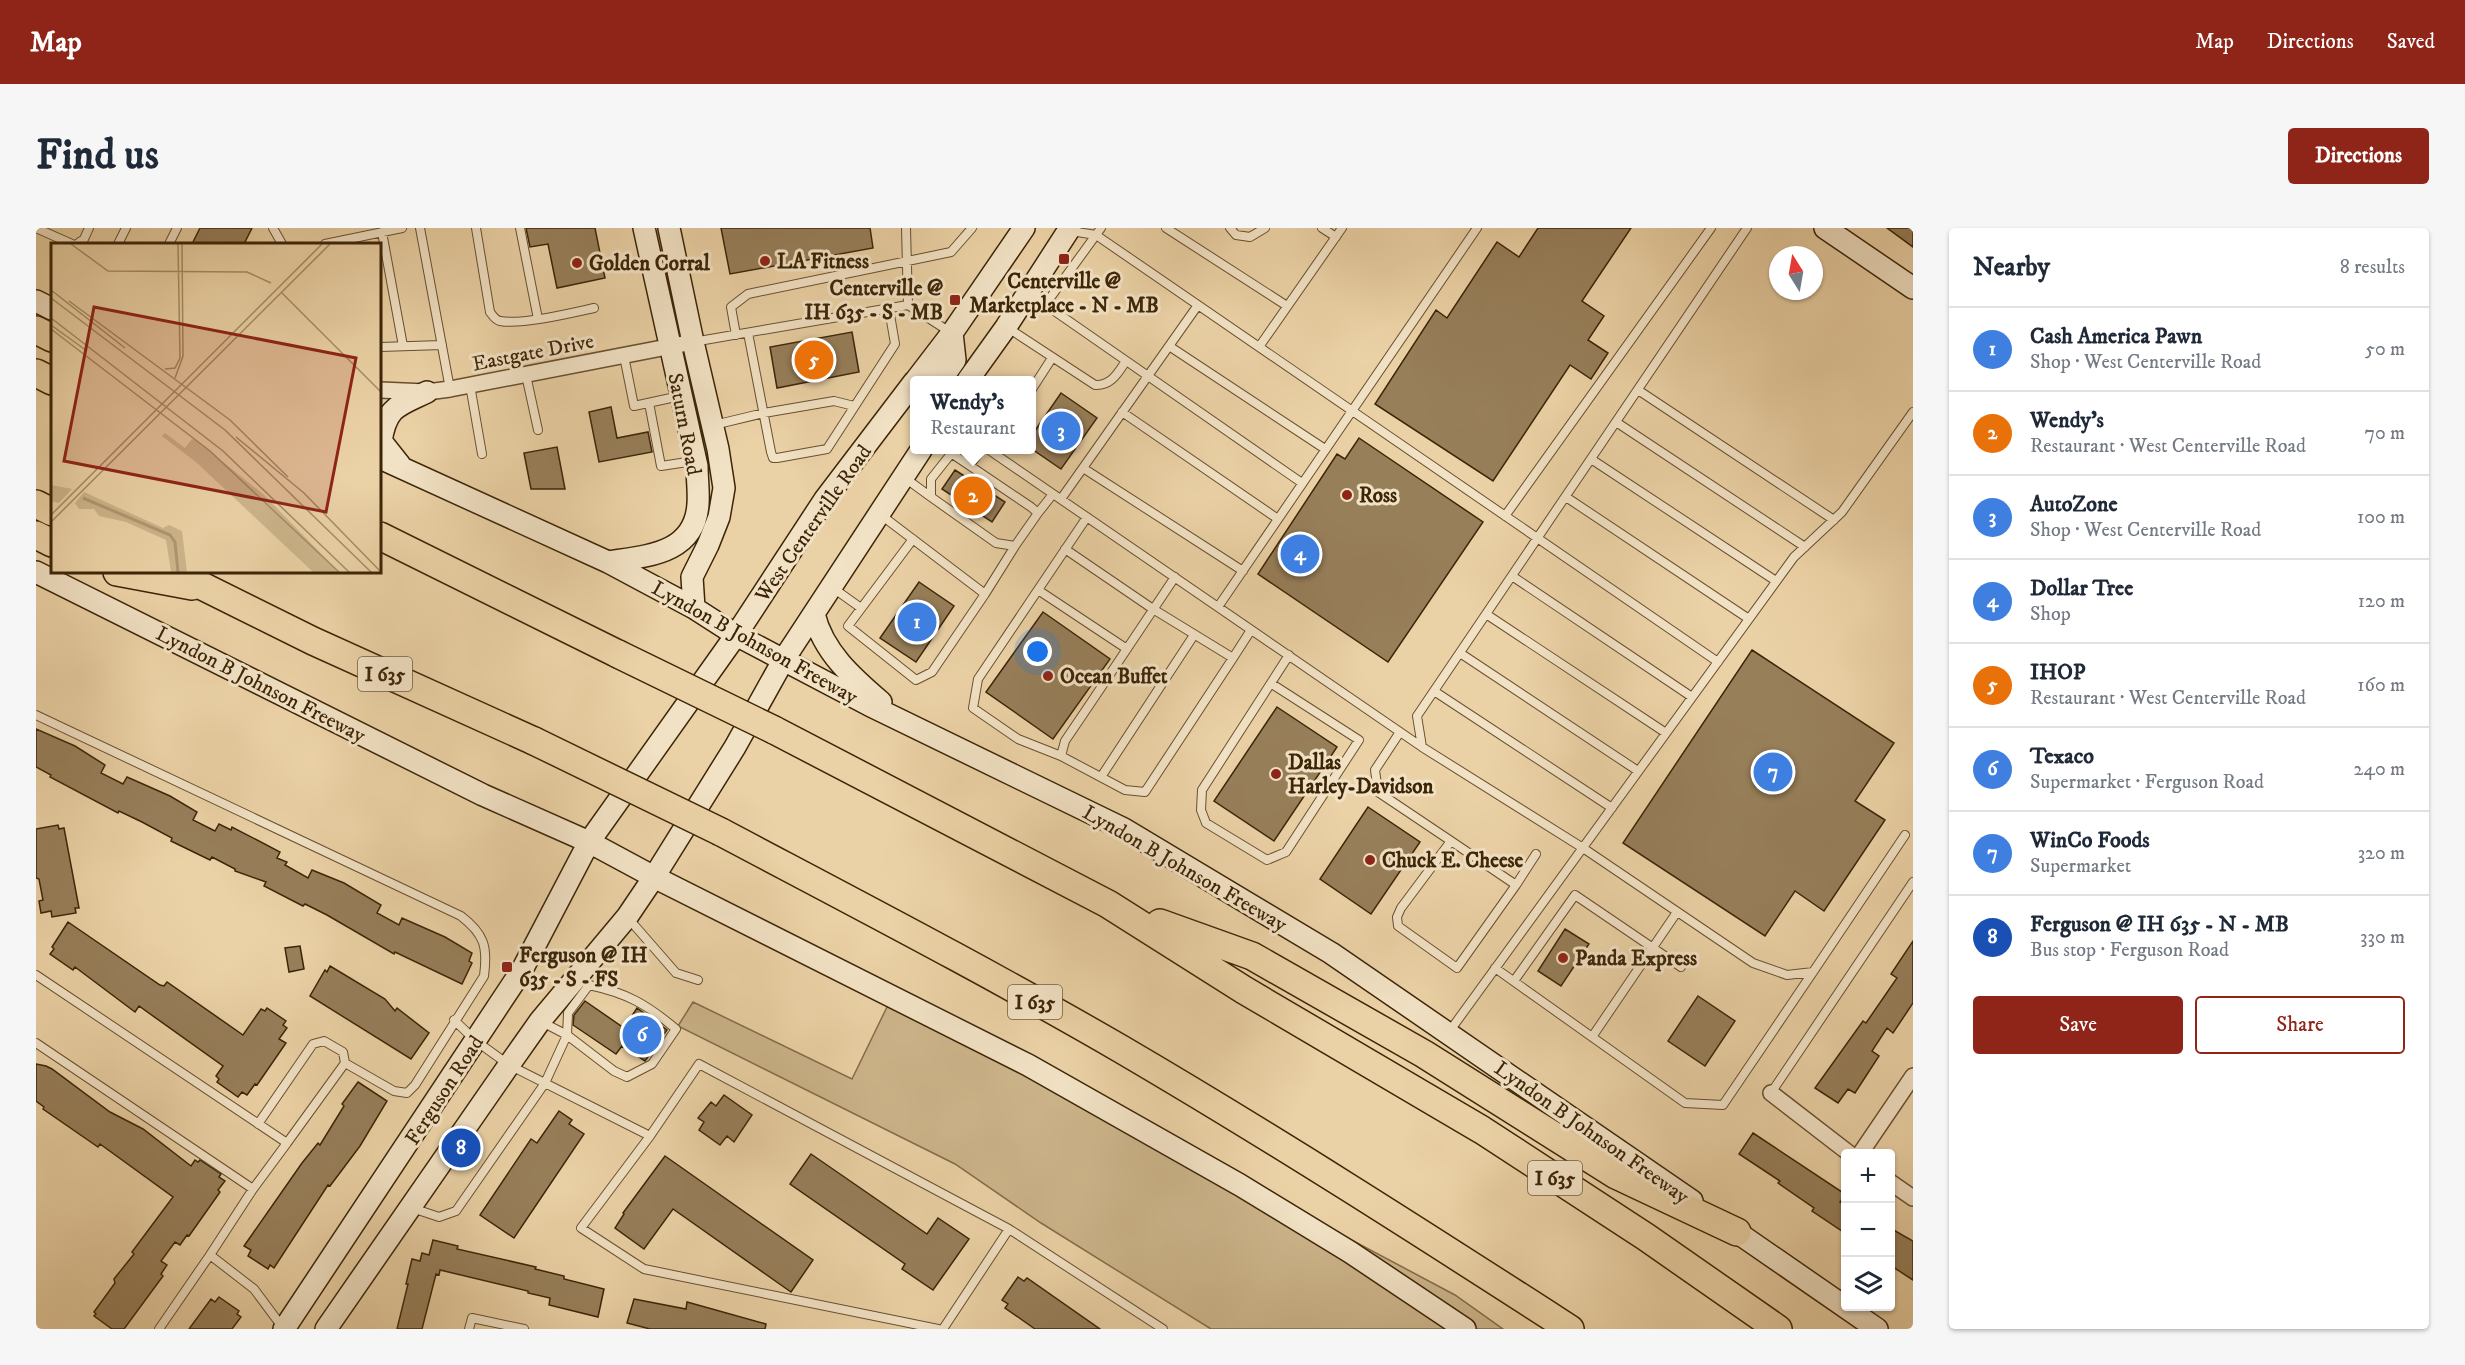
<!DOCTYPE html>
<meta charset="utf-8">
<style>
body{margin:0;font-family:"IM FELL DW Pica",serif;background:#f6f6f7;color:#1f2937}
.controls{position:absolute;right:18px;bottom:18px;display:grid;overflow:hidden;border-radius:6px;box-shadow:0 2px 4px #0004}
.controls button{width:54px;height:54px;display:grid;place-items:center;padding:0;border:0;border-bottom:2px solid #e0e1e3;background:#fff;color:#1f2937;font:30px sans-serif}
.compass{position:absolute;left:1733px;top:18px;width:54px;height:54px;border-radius:50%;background:#fff;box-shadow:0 2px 4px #0004;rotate:349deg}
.you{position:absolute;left:1002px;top:424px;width:21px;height:21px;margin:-15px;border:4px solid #fff;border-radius:50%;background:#1a73e8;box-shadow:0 0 0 9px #1a73e833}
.badge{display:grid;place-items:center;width:39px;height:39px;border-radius:50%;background:#8f2418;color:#fff;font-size:20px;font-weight:700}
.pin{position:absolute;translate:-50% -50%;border:3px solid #fff;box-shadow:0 2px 6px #0006}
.popup{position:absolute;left:874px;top:148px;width:126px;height:78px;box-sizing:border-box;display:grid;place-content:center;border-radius:6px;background:#fff;filter:drop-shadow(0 2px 4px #0005);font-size:20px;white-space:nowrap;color:#747a83}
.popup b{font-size:22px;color:#1f2937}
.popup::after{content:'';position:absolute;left:50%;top:100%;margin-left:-12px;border:12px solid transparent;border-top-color:#fff}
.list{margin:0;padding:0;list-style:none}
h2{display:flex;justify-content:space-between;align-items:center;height:78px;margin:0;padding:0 24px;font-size:26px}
h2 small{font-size:20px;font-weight:400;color:#747a83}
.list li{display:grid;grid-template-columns:39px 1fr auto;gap:18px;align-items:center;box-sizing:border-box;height:84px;padding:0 24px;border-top:2px solid #e0e1e3}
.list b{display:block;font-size:22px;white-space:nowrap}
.list p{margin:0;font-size:20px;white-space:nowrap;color:#747a83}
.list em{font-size:20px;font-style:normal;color:#747a83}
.actions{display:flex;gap:12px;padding:18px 24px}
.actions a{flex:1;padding:14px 0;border:2px solid #8f2418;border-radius:6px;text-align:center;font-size:21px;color:#8f2418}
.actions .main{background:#8f2418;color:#fff}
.icon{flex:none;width:33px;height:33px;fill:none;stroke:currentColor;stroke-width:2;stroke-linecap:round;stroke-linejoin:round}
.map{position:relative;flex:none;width:1877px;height:1101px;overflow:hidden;border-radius:6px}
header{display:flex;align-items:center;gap:36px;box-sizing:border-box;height:84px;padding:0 30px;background:#8f2418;color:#fff}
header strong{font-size:28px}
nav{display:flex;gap:33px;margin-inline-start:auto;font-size:21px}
.intro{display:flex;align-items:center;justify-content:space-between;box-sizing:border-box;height:144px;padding:0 36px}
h1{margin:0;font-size:42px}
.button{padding:15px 27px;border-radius:6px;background:#8f2418;color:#fff;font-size:21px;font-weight:700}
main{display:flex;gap:36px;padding:0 36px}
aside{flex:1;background:#fff;border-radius:6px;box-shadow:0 2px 4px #0004}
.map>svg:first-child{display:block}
</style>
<header>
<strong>Map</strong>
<nav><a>Map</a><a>Directions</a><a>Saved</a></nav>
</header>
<div class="intro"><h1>Find us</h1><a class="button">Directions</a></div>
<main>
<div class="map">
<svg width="1877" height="1101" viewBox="0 0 1877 1101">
<rect width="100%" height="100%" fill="#ebd2a6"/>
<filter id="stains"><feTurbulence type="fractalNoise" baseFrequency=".00333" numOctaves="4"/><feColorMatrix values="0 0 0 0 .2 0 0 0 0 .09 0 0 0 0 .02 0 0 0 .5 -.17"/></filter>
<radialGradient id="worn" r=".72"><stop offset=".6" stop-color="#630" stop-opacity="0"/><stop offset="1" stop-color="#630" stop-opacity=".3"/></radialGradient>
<path fill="#cdb58b" stroke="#846d49" stroke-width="1.5" d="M657 774 816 851 851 779 891 786 1419 1067 1467 1101H1175L1005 995 919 936 642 798Z"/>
<path fill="#977f5a" stroke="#3c2507" stroke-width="1.5" d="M164 0H216L208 16H156Z
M490 0H559L569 50 521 60 512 16 494 19Z
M685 0H834L837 20 694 46Z
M1502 0H1595L1546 73 1568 88 1552 112 1572 125 1555 151 1534 137 1457 253 1339 176 1400 82 1411 90 1461 14 1483 29Z
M1851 0H1877V19Z
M816 104 823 144 741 160 734 119Z
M1025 165 1061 190 1025 241 996 221V207Z
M575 179 581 210 612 204 616 224 563 234 553 184Z
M1323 210 1447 294 1352 434 1222 346 1301 226 1309 231Z
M521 219 529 261H495L488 225Z
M919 242 969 274 956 294 906 261Z
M883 354 918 378 880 434 844 410Z
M1007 384 1074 431 1017 511 950 464Z
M1716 422 1858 515 1819 573 1849 592 1788 683 1759 663 1729 708 1587 615Z
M1241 479 1301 519 1238 613 1178 573Z
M0 501 39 518 69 537 65 545 87 556 91 549 134 568 161 584 157 592 179 603 183 596 195 602 196 599 244 624 241 630 251 634 249 637 272 650 276 642 308 655 345 677 341 685 363 697 366 690 409 709 436 725 433 733 436 735 426 756 359 724 358 726 291 687 269 676 267 678 228 658 230 654 199 643V641L176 629 174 632 135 613 136 610 106 594 83 583 82 585 14 549 15 547 0 539Z
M1332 579 1384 614 1335 686 1284 651Z
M22 597 23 601 28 600 43 680H39L40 685 16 689 15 683 5 685 3 673 7 672 3 651 0 650V601Z
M32 694 124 757 128 758 131 754 207 807 225 781 229 783 231 780 250 793 247 797 251 800 243 811 250 815 221 857 219 856 211 867 206 864 202 869 181 854 183 851 180 848 187 838 103 778 99 784 39 739 37 742 14 726 18 721 16 719Z
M1529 701 1553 716 1525 758 1502 743Z
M1877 713V775L1857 805 1851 800 1836 823 1843 828 1819 865 1812 861 1802 875 1779 860 1827 793 1830 795 1861 750 1855 746Z
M264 718 268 741 253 744 249 720Z
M294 738 349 771 359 783 361 780 393 805 375 831 274 768 289 742 291 744Z
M1662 768 1699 793 1669 838 1632 813Z
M549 773 588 800 601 780 631 802 609 833 586 818 580 826 537 797 538 787Z
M0 836 10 838 16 841 74 884 107 901 155 938 159 932 162 934 164 932 185 946 183 949 189 953 182 962 184 964 153 1008 151 1007 144 1017 139 1014 125 1033 131 1037 125 1046 127 1048 88 1101H76L58 1088 60 1086 58 1084 79 1055 78 1051 98 1026 96 1024 137 969 64 916 62 919 7 881 8 879 0 873Z
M322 854 351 873 324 918 294 958 292 957 238 1040 234 1037 232 1041 212 1028 215 1022 208 1018 266 935 282 915 284 917 308 878 306 876Z
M688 867 716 887 698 914 691 908 684 917 663 902 668 894 662 890 675 874 680 878Z
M523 883 536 892 533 896 548 906 478 1010 444 987 495 911 501 915Z
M1717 905 1809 966 1804 974 1809 978V1005L1776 983 1778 980 1742 955 1744 953 1703 926Z
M775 926 891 1006 902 990 933 1011 897 1062 866 1041 869 1036 754 956Z
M629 928 777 1032 755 1064 637 981 608 1021 579 1000 588 986 587 985Z
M1854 1000 1877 1013V1052L1854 1037Z
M397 1012 422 1018 421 1021 500 1039 499 1041 528 1048V1051L568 1061 562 1089 513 1077 514 1070 492 1065V1063L404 1042 403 1047 400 1046 386 1101H361L372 1056H370L376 1031 384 1033 386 1025 393 1027Z
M982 1049 988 1053 991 1050 1064 1101H999L969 1080 972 1076 966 1072Z
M183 1069 203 1083 201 1086 205 1089 196 1101H153L175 1071 179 1074Z
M598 1071 650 1081 651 1074 730 1096 729 1101H614L591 1095Z"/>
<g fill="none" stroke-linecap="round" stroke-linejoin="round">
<g stroke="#68502f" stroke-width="10">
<path id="lane" d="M0 0 36 16
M237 0 246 16
M384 0 414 161
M440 0 454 84C457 88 459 92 464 93 486 97 535 85 558 80
M484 0 502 91
M870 0 872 77 914 104
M1130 0 1251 78
M1194 0 1200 7 1214 9 1229 0
M1286 0 1300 9
M1711 0 1381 488 1386 519 1547 620 1717 735 1751 747 1777 744 1869 607
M1035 3 1060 7 1682 434
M346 4 367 118
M41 16 48 11 53 0
M82 16 90 0
M133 16 141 0
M289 16 366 0
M997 60 1004 73 1266 255
M1009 77 1065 0
M972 100 1059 157C1075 158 1082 145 1090 133
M712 105 735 224 737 230H741L791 221 859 116 853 81
M700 107 695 79 712 66 915 24 936 0
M657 114 872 77
M1133 118 1289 221
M344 119 406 117
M1223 119 1306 0
M588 128 598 178 644 168
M490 147 502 202
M434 157 446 226
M996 161 1016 130
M1602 162 1798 292
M613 175 625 238 658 233
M1086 184 1242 291
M1580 194 1769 319
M678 197 728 185 798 173 818 178
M953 222 1386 519
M915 225 995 279 1002 285 979 318 960 315 895 269V251L918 222
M1555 231 1740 353
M934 237 945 222
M1047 240 1207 343
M869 250 895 269
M1530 269 1713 391
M1025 271 1162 77
M1002 285 1017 266
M845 287 949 366 896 444 880 452 812 398 877 311
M1469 288 1675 0
M1029 321 1117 381 1197 430 1109 564 1089 562 1025 528 1029 513C1066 459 1102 404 1139 349
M1476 348 1656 469
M797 360 825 380
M1002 362 1091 421
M949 366 979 318
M1182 379 1441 0
M1450 386 1630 505
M1424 425 1602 543
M1197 430 1215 402
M1236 456 1323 512 1250 624 1231 632 1170 595 1165 582 1166 562 1253 427
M1398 463 1576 580
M0 487 425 688C448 706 452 718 448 748L379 857 371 865 358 863 309 835
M1364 504 1339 542 1342 564 1415 613 1365 680 1361 689 1362 698 1421 740 1480 657 1415 613
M1025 528 982 511 937 480 942 451 1051 289
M1065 549 1158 407
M1480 657 1500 626
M592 690 640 745 662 752
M1459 740 1649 875 1687 877 1777 744
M0 747 251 915 217 961 174 1027 218 1061 247 1100
M1478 753 1539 667 1645 739
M418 792 440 813 473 837 614 908
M506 794 531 807 578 843 591 849 616 836 640 801C610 776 591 765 553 757
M1413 804 1758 329 1806 284 1877 184
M1556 809 1641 684
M0 815 217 961
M1735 865 1877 654
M222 896 277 816 288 813 307 824 309 835 251 915
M376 980 403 989 420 983 509 855 531 807 532 785 553 757 543 750
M123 1101 174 1027
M433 1101 436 1090 488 1101
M902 1101 608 1041 545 1000 614 908 663 836 973 1001 1127 1101
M907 1101 973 1001"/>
</g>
<g stroke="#68502f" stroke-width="18">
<path id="street" d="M344 162 391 164 414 161 657 114
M1735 865 1814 926
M1824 926 1877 848
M1854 954 1877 970"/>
</g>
<g stroke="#3c2507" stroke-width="24">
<path id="secondary" d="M633 0 657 114 682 221 688 260 683 289 672 317 656 349 658 380
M1789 0 1877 60
M0 73 16 81
M880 152 916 105 988 0
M905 152 919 132 916 105
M932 152 970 99 1034 0
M344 230 572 334 658 380 700 407 833 477 1088 601 1295 725 1656 973
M364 237 345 213C351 178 362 178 391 164
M572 334C611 328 659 326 662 276 663 264 661 250 661 238L608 0
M0 344 447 567 553 614 618 649 992 837 1204 957 1314 1024 1429 1101
M778 386C787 424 817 450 845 474
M1689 996 1841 1101
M248 1101 486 742 553 614 700 407 789 271 878 154
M290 1101 473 837 504 793 591 689 618 649 699 519 748 431 885 222"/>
</g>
<g stroke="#3c2507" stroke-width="30">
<path id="highway" d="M0 102 16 110
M0 145 16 153
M0 276 16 284
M0 307 16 315
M344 308 582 426
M81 344 156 358
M138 344 277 413 498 513
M738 502 1072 676 1208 762 1446 902 1610 1009 1742 1101
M685 604C819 675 954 745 1085 821 1237 910 1385 1005 1534 1101
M1124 695 1216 728 1388 826 1580 947 1701 1004"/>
</g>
<use href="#lane" stroke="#f2e2c5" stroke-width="8"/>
<use href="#street" stroke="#f2e2c5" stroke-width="15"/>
<use href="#secondary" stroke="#f2e2c5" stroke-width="21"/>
<use href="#highway" stroke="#ebd2a6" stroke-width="27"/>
<g stroke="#3c2507" stroke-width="30" stroke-linecap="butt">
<path id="highway-bridge" d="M582 426 738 502
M498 513 685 604"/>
</g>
<use href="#highway-bridge" stroke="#ebd2a6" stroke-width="27"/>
</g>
<g fill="#8f2418" stroke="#f2e2c5" stroke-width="2">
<rect x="1022" y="25" width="12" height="12" rx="3"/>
<circle cx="729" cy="33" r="6"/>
<circle cx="541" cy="35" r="6"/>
<rect x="913" y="66" width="12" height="12" rx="3"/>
<circle cx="1311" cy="267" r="6"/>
<circle cx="1012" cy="448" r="6"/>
<circle cx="1240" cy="546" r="6"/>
<circle cx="1334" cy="632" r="6"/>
<circle cx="1527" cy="730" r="6"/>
<rect x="465" y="733" width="12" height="12" rx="3"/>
</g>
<g text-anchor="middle" stroke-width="6" stroke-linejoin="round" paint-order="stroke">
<g fill="#f2e2c5" stroke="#735e40" stroke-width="1.5">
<rect x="322" y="429" width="54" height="34" rx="4.5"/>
<rect x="972" y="757" width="54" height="34" rx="4.5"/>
<rect x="1492" y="933" width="54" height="34" rx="4.5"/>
</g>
<g font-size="20" font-weight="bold" fill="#3c2507">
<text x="349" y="453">I 635</text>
<text x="999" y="781">I 635</text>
<text x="1519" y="957">I 635</text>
</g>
<g font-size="21" font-weight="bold" fill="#3c2507" stroke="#f2e2c5" text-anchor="start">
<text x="741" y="40">LA Fitness</text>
<text x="553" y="42">Golden Corral</text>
<text x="1028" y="60" text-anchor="middle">Centerville @<tspan x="1028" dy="24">Marketplace - N - MB</tspan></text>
<text x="907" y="67" text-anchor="end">Centerville @<tspan x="907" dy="24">IH 635 - S - MB</tspan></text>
<text x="1323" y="274">Ross</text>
<text x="1024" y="455">Ocean Buffet</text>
<text x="1252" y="541">Dallas<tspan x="1252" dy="24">Harley-Davidson</tspan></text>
<text x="1346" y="639">Chuck E. Cheese</text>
<text x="483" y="734">Ferguson @ IH<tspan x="483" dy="24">635 - S - FS</tspan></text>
<text x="1539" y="737">Panda Express</text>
</g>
<g font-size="21" fill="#3c2507" stroke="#f2e2c5">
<text transform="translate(497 124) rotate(-11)" y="7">Eastgate Drive</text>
<text transform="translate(649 196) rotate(79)" y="7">Saturn Road</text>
<text transform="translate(777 295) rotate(-55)" y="7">West Centerville Road</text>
<text transform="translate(719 414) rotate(29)" y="7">Lyndon B Johnson Freeway</text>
<text transform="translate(225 456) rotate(27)" y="7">Lyndon B Johnson Freeway</text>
<text transform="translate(1149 640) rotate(30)" y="7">Lyndon B Johnson Freeway</text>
<text transform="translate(408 862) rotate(-57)" y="7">Ferguson Road</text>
<text transform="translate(1556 904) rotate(35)" y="7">Lyndon B Johnson Freeway</text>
</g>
</g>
<g transform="translate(15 15)">
<rect width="330" height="330" fill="#ebd2a6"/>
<path d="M114 190 134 205 141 196 146 198 212 251 288 329H262L146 220 111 193ZM0 242 21 246 8 260 0 258ZM33 249 112 285 118 282 131 288 136 329H120L115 297 75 279 48 273 43 266H28L24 260Z" fill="#cdb58b"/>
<path fill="none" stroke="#b09770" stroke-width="3" d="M32 255 119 292 124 299 127 329"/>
<path fill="none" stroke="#a58d66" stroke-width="1.5" d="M20 1 57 28 196 29 220 40M0 47 74 105M230 49 330 149M0 55 174 187 320 329M18 58 179 177 237 234M0 75 172 208 298 329M0 82 36 108M0 86 159 208 288 329M114 126 124 125 129 115 127 1M124 135 132 113 131 1M185 194 253 250M252 249 330 329M0 272 271 1M0 279 279 1"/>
<path fill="#8f2418" fill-opacity="0.15" stroke="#8f2418" stroke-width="3" d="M43 64 305 115 275 269 13 218Z"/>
<rect width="330" height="330" fill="none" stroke="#3c2507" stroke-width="3"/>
</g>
<rect width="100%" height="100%" filter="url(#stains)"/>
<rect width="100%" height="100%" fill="url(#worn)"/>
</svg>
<div class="controls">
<button>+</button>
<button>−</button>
<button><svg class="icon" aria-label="layers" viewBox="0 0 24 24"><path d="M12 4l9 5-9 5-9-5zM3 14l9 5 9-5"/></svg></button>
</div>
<svg class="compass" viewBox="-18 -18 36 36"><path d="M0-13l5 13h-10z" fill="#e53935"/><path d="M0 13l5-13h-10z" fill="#747a83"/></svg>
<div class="you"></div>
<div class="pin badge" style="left:881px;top:394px;background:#3f7fe0">1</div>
<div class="pin badge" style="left:937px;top:268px;background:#e8710a">2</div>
<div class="popup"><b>Wendy's</b>Restaurant</div>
<div class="pin badge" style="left:1025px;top:203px;background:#3f7fe0">3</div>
<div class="pin badge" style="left:1264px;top:326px;background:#3f7fe0">4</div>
<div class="pin badge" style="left:778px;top:132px;background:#e8710a">5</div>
<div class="pin badge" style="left:606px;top:807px;background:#3f7fe0">6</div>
<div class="pin badge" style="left:1737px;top:544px;background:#3f7fe0">7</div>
<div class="pin badge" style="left:425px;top:920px;background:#1a4fb4">8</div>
</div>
<aside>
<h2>Nearby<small>8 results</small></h2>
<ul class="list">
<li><span class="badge" style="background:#3f7fe0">1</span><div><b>Cash America Pawn</b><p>Shop · West Centerville Road</p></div><em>50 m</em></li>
<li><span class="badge" style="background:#e8710a">2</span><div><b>Wendy's</b><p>Restaurant · West Centerville Road</p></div><em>70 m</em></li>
<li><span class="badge" style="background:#3f7fe0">3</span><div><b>AutoZone</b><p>Shop · West Centerville Road</p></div><em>100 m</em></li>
<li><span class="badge" style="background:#3f7fe0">4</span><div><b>Dollar Tree</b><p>Shop</p></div><em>120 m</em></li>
<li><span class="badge" style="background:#e8710a">5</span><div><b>IHOP</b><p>Restaurant · West Centerville Road</p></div><em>160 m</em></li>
<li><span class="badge" style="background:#3f7fe0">6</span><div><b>Texaco</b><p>Supermarket · Ferguson Road</p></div><em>240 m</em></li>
<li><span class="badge" style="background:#3f7fe0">7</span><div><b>WinCo Foods</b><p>Supermarket</p></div><em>320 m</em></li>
<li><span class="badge" style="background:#1a4fb4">8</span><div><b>Ferguson @ IH 635 - N - MB</b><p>Bus stop · Ferguson Road</p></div><em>330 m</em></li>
</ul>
<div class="actions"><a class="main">Save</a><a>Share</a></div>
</aside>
</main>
